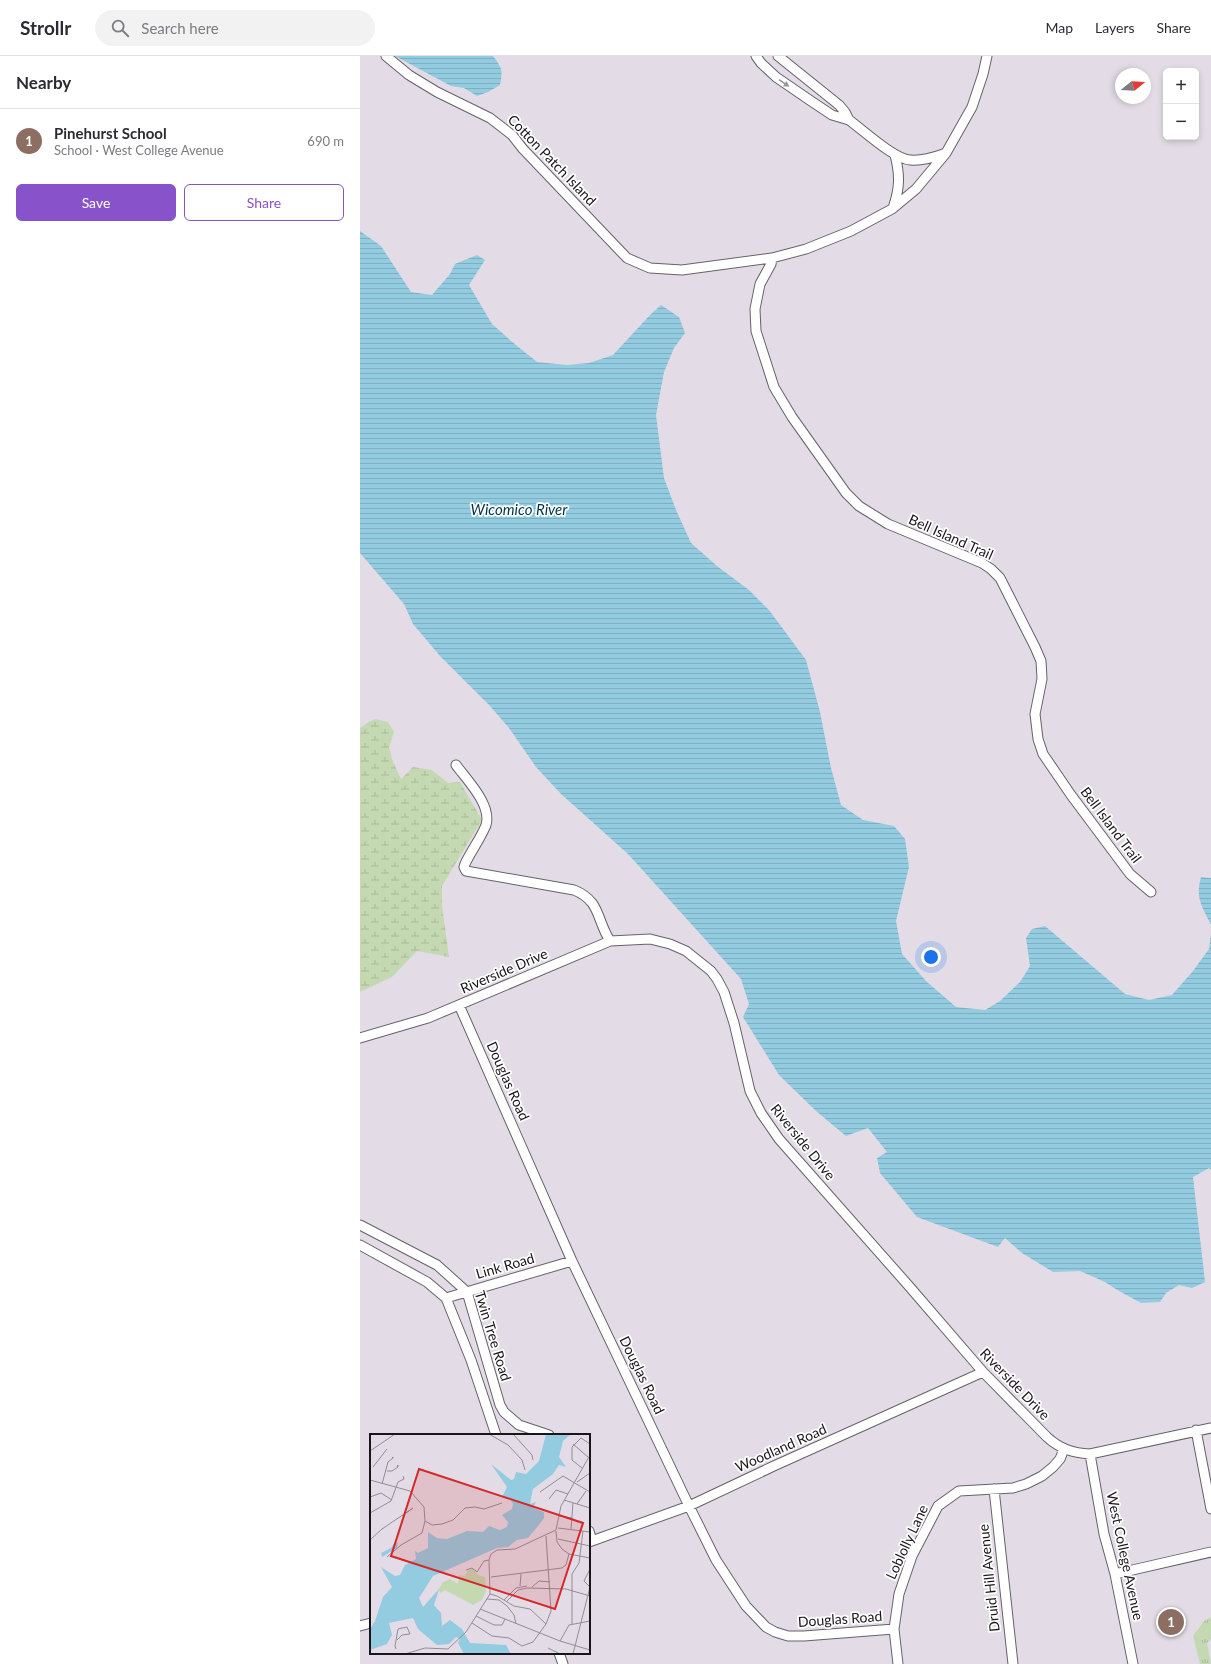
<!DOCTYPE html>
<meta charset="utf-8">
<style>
body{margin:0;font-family:Lato,sans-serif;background:#f2f2f3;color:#2b2b33}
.controls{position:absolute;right:12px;top:12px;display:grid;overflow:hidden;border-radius:6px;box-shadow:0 2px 6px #0003}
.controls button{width:36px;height:36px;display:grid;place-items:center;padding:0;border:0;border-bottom:1px solid #e1e1e2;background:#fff;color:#2b2b33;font:20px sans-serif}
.compass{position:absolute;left:755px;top:12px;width:36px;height:36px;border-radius:50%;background:#fff;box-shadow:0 2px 6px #0003;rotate:72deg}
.you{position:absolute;left:571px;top:901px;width:14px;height:14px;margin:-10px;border:3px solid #fff;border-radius:50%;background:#1a73e8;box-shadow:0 0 0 6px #1a73e833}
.badge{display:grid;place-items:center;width:26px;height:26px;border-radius:50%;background:#8852ca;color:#fff;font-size:13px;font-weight:700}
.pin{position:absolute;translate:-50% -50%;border:2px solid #fff;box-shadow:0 1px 4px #0006}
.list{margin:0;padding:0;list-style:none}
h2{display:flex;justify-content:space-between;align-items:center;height:52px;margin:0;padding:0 16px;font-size:17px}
h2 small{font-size:13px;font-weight:400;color:#7c7c81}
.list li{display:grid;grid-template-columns:26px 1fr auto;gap:12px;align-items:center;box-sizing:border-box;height:64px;padding:0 16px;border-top:1px solid #e1e1e2}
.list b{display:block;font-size:15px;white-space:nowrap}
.list p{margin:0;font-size:13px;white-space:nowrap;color:#7c7c81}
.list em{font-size:13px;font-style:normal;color:#7c7c81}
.actions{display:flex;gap:8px;padding:12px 16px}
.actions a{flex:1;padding:9px 0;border:1px solid #8852ca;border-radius:6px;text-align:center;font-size:14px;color:#8852ca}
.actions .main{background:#8852ca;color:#fff}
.icon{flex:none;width:22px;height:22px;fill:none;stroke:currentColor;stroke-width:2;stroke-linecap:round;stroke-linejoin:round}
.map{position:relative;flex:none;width:851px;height:1608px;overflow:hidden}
header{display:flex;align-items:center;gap:24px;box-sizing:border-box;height:56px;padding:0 20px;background:#fff;border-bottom:1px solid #e1e1e2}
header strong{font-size:19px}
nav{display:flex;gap:22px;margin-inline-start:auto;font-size:14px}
.search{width:280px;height:36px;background:#f2f2f3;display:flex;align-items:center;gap:10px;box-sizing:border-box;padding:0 14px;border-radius:22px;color:#7c7c81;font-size:15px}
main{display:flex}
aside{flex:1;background:#fff}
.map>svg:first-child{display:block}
</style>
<header>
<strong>Strollr</strong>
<div class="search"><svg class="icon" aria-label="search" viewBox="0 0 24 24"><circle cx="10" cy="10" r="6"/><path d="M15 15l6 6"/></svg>Search here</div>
<nav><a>Map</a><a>Layers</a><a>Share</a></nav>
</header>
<main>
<aside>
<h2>Nearby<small></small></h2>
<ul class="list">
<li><span class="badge" style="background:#8d6e63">1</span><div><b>Pinehurst School</b><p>School · West College Avenue</p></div><em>690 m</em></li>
</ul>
<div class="actions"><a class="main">Save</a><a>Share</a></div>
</aside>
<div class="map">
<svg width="851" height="1608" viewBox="0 0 851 1608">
<defs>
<pattern id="wetland-marsh" width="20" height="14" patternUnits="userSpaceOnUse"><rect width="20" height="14" fill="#c4d9b2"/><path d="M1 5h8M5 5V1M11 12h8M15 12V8" fill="none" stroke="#a8ba98"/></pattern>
<pattern id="park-tufts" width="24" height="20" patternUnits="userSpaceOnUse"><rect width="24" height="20" fill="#c4d9b2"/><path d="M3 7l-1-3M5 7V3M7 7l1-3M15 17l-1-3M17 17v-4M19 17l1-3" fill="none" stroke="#a8ba98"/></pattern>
<pattern id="water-rules" width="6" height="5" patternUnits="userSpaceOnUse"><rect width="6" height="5" fill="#93cbe0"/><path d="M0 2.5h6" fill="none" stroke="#7eaec0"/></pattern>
</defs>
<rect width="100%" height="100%" fill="#e3dce6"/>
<path fill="url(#wetland-marsh)" d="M15 663 28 666 34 676 29 691 33 706 41 723 53 711 72 714 88 727 100 726 122 764 82 830V849L89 901 57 895 32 921 0 936V672L7 667Z"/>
<path fill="url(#park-tufts)" d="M851 1561V1583L847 1587 851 1608H840L833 1580 844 1565Z"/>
<path fill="url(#water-rules)" d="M35 0H133C142 12 143 14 140 29L128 36 117 40 104 32 91 30Z
M0 175 21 190 51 236 72 239 90 218 95 208 117 199 125 204 109 229 132 268 151 285 177 306 207 309 229 307 253 299 290 259 301 249 319 261 325 277 314 292 304 316 296 359 304 422 316 454 331 487 357 510 389 534 409 554 446 604 460 656 471 712 481 749 503 764 534 770 545 783 549 811 536 865 542 898 567 926 596 951 625 954 640 945 660 926 670 910 666 882 672 873 685 870 765 938 789 944 812 939 833 915 849 893 851 877V1114L849 1112 833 1121 845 1226 832 1232 819 1229 806 1237 800 1246 781 1247 759 1235 745 1226 720 1215 693 1216 662 1197 645 1182 638 1191 557 1161 520 1117 517 1102 527 1096 508 1072 486 1080 456 1055 419 1019 383 961 389 948 381 923 268 798 201 738 176 711 149 672 130 650 80 600 53 568 44 548 0 497Z
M841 821 851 822V869C842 850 835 843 841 821Z"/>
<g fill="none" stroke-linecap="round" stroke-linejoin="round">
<g stroke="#676169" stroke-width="11">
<path id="minor" d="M26 0 49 19 77 36 130 62 152 79 163 93 267 202 290 212 322 214 412 202 446 193 491 175 532 153 556 133 586 97 612 51 623 18 627 0
M396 0 401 7 416 21 451 45 472 59 489 64 485 56 479 49 418 0
M489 64C503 74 534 103 550 104 563 105 574 101 586 97
M533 152C540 132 540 119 535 99
M412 202 411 208 400 228 395 253 396 275 414 331 432 361 486 437 499 450 528 468 622 507 631 513 640 522 675 591 681 605 682 623 675 658 678 683 683 698 711 739 770 818 791 836
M96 709C107 724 132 749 126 769 121 782 111 795 105 808L104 811 106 815 214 834C241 845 236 863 250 885
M99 949 212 1205 329 1450 356 1504 386 1550 406 1571 415 1576 428 1580H444L534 1573
M0 982 68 962 250 885 290 883 310 888 326 895 351 915 357 923 364 936 374 967 390 1035 401 1057 419 1083 548 1229 623 1316 687 1381C700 1393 713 1397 730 1398L851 1372
M0 1169 77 1209 107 1236 140 1349 144 1356 159 1369 189 1379
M0 1189 67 1226 86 1242 111 1304 136 1379
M86 1242 212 1205
M836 1374 851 1453
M730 1398 744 1478 755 1518 773 1608
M634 1433 653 1608
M229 1475 232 1485
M229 1486 329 1450 416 1409 623 1316
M755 1518 851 1496
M0 1570 11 1567
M199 1597 203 1608
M538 1608 534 1573 539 1538 552 1500 578 1450 599 1435 653 1432 666 1428 682 1420 693 1411 700 1403 704 1393"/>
</g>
<use href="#minor" stroke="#fff" stroke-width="9"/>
</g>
<defs><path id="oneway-solid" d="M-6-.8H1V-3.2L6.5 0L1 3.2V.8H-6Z"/></defs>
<use fill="#989698" href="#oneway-solid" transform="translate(424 27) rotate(35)"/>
<g text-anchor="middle" stroke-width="3.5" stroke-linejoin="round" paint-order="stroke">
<g font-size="14" fill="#19161a" stroke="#fff">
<text transform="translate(192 104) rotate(46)" y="5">Cotton Patch Island</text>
<text transform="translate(591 481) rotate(24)" y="5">Bell Island Trail</text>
<text transform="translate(751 769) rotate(53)" y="5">Bell Island Trail</text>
<text transform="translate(144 915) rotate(-23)" y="5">Riverside Drive</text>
<text transform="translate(148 1025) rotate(66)" y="5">Douglas Road</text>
<text transform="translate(443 1086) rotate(51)" y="5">Riverside Drive</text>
<text transform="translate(145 1210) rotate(-16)" y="5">Link Road</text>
<text transform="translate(133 1280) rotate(73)" y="5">Twin Tree Road</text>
<text transform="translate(282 1319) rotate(64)" y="5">Douglas Road</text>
<text transform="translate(655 1328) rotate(46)" y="5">Riverside Drive</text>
<text transform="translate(421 1392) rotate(-24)" y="5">Woodland Road</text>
<text transform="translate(547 1486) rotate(-65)" y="5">Loblolly Lane</text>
<text transform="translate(765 1500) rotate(78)" y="5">West College Avenue</text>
<text transform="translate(629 1522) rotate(-96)" y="5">Druid Hill Avenue</text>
<text transform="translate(480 1563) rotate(-4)" y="5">Douglas Road</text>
</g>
<g font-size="15" font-style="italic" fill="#013645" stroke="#fff">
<text x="159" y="459">Wicomico River</text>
</g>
</g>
<g transform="translate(10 1378)">
<rect width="220" height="220" fill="#e3dce6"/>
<path d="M103 135 108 141 115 143 116 157 112 166 103 171 75 156 70 159 69 156 65 161 73 148 80 145 88 150 89 141 95 142 98 136Z" fill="#c4d9b2"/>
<path d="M176 0H201L193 7 189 23 196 33 189 31 183 40 163 55 160 70 166 68 163 74 174 78V84L168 92 158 104 147 106 138 113 127 114 63 142 49 164 53 173 69 155 64 171 71 179 72 192 80 186 92 195 100 209 136 211 141 220H94L88 209 90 205 86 203 79 210 67 211 48 195 43 184 19 189 22 201 17 210 0 216V195L5 187 13 163 22 153 11 133 25 142 30 141 35 131 46 125 45 117 48 119 58 114V98L67 104 77 105 97 97 113 98 119 92 130 96 137 93 138 88 132 81 142 75 143 70 140 65 132 63 137 53 121 30 141 46 144 45 146 38 156 40 169 27ZM25 108 28 109 27 114 12 123 11 119 21 114Z" fill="#93cbe0"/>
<path fill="none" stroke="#928d94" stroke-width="1" d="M119 0 138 11 152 26 155 36M143 0 162 21 163 26M203 10 218 23M0 17 25 0M3 33 17 15M212 34 202 26V13L211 4 220 10M17 37H22L28 33V31L27 33M0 46 40 57 54 73 55 87 52 99 31 111 17 123M207 48 220 39M12 50 18 28 23 24V23L22 24M170 58 193 42 220 58M0 63 11 59 22 66M179 65 186 56 198 60M194 66 220 74M207 70 216 57M0 79 21 67 28 48 34 45 33 42M189 82 202 84M55 87 62 91 72 90 83 86 95 74 105 73 114 75 132 69M188 94 220 98M12 95 43 74 32 82M201 95 203 69M186 97 187 108 192 115 199 120 220 124M188 105 220 112M0 106 13 94M220 135 214 147 220 153M96 136 102 134 107 138 114 127 119 126M121 143 192 134 196 131 199 120M150 152 151 140M162 153 169 147 180 148M120 160 127 162 144 172 160 175 176 190M117 165 129 166 137 172 144 181 146 190M134 166 146 154 157 152M137 167 148 156 157 154 196 155 220 162M110 175 190 207 220 216M106 182 124 191H132L135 185M102 189 122 202 139 204 152 212 163 208 176 190 181 177 176 102M202 190V140L209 129 213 97M190 207 199 191 220 187M178 214 190 220M26 215 25 212 28 195 37 193 40 200 32 201 27 206M35 220 55 214 78 215 96 198 120 160 119 126 121 120 127 116 145 115 186 96 191 72 220 21M203 220 220 153"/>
<path fill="#d62828" fill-opacity="0.15" stroke="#d62828" stroke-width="2" d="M49 35 213 89 185 175 21 122Z"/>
<rect width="220" height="220" fill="none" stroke="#19161a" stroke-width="2"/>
</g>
</svg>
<div class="controls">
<button>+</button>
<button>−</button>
</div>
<svg class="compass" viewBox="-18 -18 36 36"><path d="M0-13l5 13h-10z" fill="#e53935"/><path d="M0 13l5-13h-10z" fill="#7c7c81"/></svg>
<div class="you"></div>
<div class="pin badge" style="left:811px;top:1566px;background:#8d6e63">1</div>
</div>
</main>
